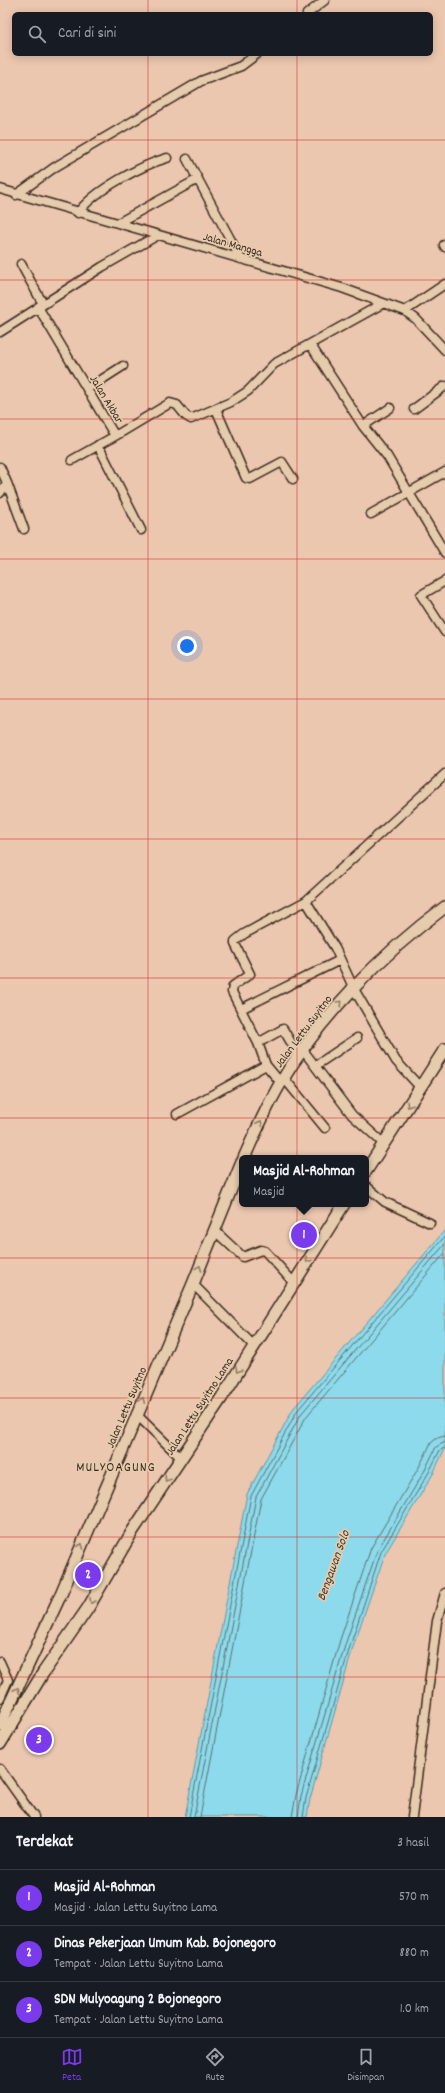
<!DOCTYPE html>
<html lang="id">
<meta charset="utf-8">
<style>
body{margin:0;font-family:Dekko,sans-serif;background:#242831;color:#f1f3f6}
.you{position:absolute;left:187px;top:646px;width:14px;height:14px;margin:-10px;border:3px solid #fff;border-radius:50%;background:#1a73e8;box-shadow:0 0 0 6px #1a73e833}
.badge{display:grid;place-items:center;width:26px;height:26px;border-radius:50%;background:#7c3aed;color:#fff;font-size:13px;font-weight:700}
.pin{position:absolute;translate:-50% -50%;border:2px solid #fff;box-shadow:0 1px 4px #0006}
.popup{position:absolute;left:239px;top:1155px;width:130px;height:52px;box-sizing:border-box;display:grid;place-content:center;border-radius:6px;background:#171b24;filter:drop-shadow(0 1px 3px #0005);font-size:13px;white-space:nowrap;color:#9ea1a6}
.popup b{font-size:15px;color:#f1f3f6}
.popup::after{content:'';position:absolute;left:50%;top:100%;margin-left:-8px;border:8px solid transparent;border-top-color:#171b24}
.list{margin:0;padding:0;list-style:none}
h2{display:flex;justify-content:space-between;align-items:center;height:52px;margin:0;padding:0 16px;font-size:17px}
h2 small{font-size:13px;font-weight:400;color:#9ea1a6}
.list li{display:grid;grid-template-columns:26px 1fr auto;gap:12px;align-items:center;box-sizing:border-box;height:56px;padding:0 16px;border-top:1px solid #363941}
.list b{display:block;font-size:15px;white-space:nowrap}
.list p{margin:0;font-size:13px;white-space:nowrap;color:#9ea1a6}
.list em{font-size:13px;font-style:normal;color:#9ea1a6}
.icon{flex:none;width:22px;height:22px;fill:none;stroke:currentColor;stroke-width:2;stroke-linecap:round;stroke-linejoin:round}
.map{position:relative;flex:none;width:445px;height:1817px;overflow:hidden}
.search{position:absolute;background:#171b24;box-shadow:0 2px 10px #0003;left:12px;right:12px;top:12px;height:44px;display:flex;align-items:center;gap:10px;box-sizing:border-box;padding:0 14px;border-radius:6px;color:#9ea1a6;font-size:15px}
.sheet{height:220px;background:#171b24}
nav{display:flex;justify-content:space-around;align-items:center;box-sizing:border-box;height:56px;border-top:1px solid #363941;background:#171b24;font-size:11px;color:#9ea1a6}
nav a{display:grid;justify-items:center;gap:2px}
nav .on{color:#7c3aed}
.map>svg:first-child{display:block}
</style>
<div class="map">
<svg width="445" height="1817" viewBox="0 0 445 1817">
<rect width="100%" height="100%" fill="#ecc7b0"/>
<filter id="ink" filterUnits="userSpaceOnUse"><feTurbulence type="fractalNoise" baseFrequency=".025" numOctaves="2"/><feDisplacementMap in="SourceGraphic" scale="8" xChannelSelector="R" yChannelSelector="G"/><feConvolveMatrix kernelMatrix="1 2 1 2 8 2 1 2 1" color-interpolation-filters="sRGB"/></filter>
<g filter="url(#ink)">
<path fill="#8cdaeb" stroke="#6c9499" d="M445 1230V1448L433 1474 385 1554 354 1644 310 1799 307 1817H185L247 1494 293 1409Z"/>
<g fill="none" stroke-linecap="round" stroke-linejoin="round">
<path stroke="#5b7070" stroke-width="1" d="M189 1817 251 1496 297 1411 445 1236
M194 1817 256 1497 301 1414 445 1244
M200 1817 261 1499 306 1417 445 1253
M292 1817 296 1795 340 1640 371 1548 419 1467 431 1443 437 1438 445 1436
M298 1817 301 1796 346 1642 377 1551 425 1470 436 1447 445 1442
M303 1817 306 1798 351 1643 381 1552 429 1472 440 1450 445 1448"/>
<g stroke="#3b2a1e" stroke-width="11">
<path id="street" d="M307 14 325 0
M187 159 241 259
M0 189 342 288 405 311 416 319 445 350
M16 195 55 167 201 81 241 66 257 54
M78 213C93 191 142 165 167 158
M118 223 198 179
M444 245 445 247
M21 264 43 304
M38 307 115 436 170 403 177 405 186 416 191 419 231 402 248 391 274 364 382 304
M405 311 445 284
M0 332 102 267 158 235
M310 344 363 426 387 456 445 553
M87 389 123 366
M216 409 246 478 250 479 282 462 293 479
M414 409 445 386
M363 426 390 408
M98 445 141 530
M72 460 115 436
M0 467 7 483 0 493
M7 483 24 529
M371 514 445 472
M445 581 421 595 445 632
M306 901 335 948 354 989 386 1044 396 1061 420 1087
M241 1009 340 960
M258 1043 283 1029 299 1056
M303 1050 352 1115 384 1144
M315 1066 357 1038
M284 1078 325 1128
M281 1083 266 1065 258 1043 232 992 233 986 250 974 235 944V941L244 934 306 901 445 774
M177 1114 266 1065
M366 1186 385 1202 430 1223
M214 1230 243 1257 261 1250 265 1251 294 1283
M193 1284 254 1346
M136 1414 181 1458
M0 1662 8 1680 0 1698
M0 1769 34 1817
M412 1817 437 1621 445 1593"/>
</g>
<g stroke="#3b2a1e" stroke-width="14">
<path id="secondary" d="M244 1158C255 1133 266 1108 280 1084 319 1017 383 953 445 907
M366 1171 445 1049
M0 1725 61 1594 193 1284 242 1162
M0 1744 43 1673 88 1608 132 1532 222 1397 344 1204"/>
</g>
<use href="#street" stroke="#e6cbad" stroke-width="8"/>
<use href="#secondary" stroke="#e6cbad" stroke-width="11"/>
</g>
<defs><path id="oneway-chevron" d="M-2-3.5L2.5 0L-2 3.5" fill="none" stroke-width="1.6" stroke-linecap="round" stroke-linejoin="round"/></defs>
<g stroke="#907a66">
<use href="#oneway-chevron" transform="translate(340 1003) rotate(-46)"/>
<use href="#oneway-chevron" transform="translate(409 1105) rotate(122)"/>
<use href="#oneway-chevron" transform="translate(260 1123) rotate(-65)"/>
<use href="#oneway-chevron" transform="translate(308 1260) rotate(123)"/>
<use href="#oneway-chevron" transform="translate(199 1268) rotate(-69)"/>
<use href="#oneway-chevron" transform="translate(238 1370) rotate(122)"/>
<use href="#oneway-chevron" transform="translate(142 1400) rotate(-66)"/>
<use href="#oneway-chevron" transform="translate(167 1479) rotate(124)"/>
<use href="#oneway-chevron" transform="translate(81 1546) rotate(-67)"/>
<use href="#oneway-chevron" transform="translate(92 1601) rotate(120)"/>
<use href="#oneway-chevron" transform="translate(17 1690) rotate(-64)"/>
</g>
</g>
<path fill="none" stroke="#d62828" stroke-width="1" stroke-opacity="0.55" d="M148 0V14M297 0V14M148 54V1817M297 54V1817M0 140H445M0 280H445M0 419H445M0 559H445M0 699H445M0 839H445M0 978H445M0 1118H445M0 1258H445M0 1398H445M0 1537H445M0 1677H445"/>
<g text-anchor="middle" stroke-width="3.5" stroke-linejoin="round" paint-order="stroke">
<g font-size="12" fill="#3b2a1e" stroke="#e6cbad">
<text transform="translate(233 244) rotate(16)" y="4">Jalan Mangga</text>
<text transform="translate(107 399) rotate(59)" y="4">Jalan Akbar</text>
<text transform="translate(303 1031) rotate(-53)" y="4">Jalan Lettu Suyitno</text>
<text transform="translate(199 1406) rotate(-57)" y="4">Jalan Lettu Suyitno Lama</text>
<text transform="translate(126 1407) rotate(-67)" y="4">Jalan Lettu Suyitno</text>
</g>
<g font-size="13" font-style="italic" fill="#433c32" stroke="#e6cbad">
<text transform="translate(332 1565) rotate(-70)" y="5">Bengawan Solo</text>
</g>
<g font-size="14" letter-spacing="1" fill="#3b2a1e" stroke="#e6cbad">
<text x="116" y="1471">MULYOAGUNG</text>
</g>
</g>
</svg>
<div class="you"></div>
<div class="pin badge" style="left:304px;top:1235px">1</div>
<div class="popup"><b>Masjid Al-Rohman</b>Masjid</div>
<div class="pin badge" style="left:88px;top:1575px">2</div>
<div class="pin badge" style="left:39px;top:1740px">3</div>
<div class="search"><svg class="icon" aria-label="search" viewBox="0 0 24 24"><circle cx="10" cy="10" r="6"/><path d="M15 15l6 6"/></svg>Cari di sini</div>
</div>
<section class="sheet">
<h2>Terdekat<small>3 hasil</small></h2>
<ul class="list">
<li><span class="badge">1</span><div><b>Masjid Al-Rohman</b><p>Masjid · Jalan Lettu Suyitno Lama</p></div><em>570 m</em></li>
<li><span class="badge">2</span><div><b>Dinas Pekerjaan Umum Kab. Bojonegoro</b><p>Tempat · Jalan Lettu Suyitno Lama</p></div><em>880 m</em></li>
<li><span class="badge">3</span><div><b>SDN Mulyoagung 2 Bojonegoro</b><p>Tempat · Jalan Lettu Suyitno Lama</p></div><em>1.0 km</em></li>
</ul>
</section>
<nav>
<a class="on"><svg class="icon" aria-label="map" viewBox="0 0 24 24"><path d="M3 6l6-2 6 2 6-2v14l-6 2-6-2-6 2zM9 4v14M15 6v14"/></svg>Peta</a>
<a><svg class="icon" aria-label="directions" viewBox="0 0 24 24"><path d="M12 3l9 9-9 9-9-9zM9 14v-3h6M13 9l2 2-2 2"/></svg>Rute</a>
<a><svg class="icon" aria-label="saved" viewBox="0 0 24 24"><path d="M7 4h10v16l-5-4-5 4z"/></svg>Disimpan</a>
</nav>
